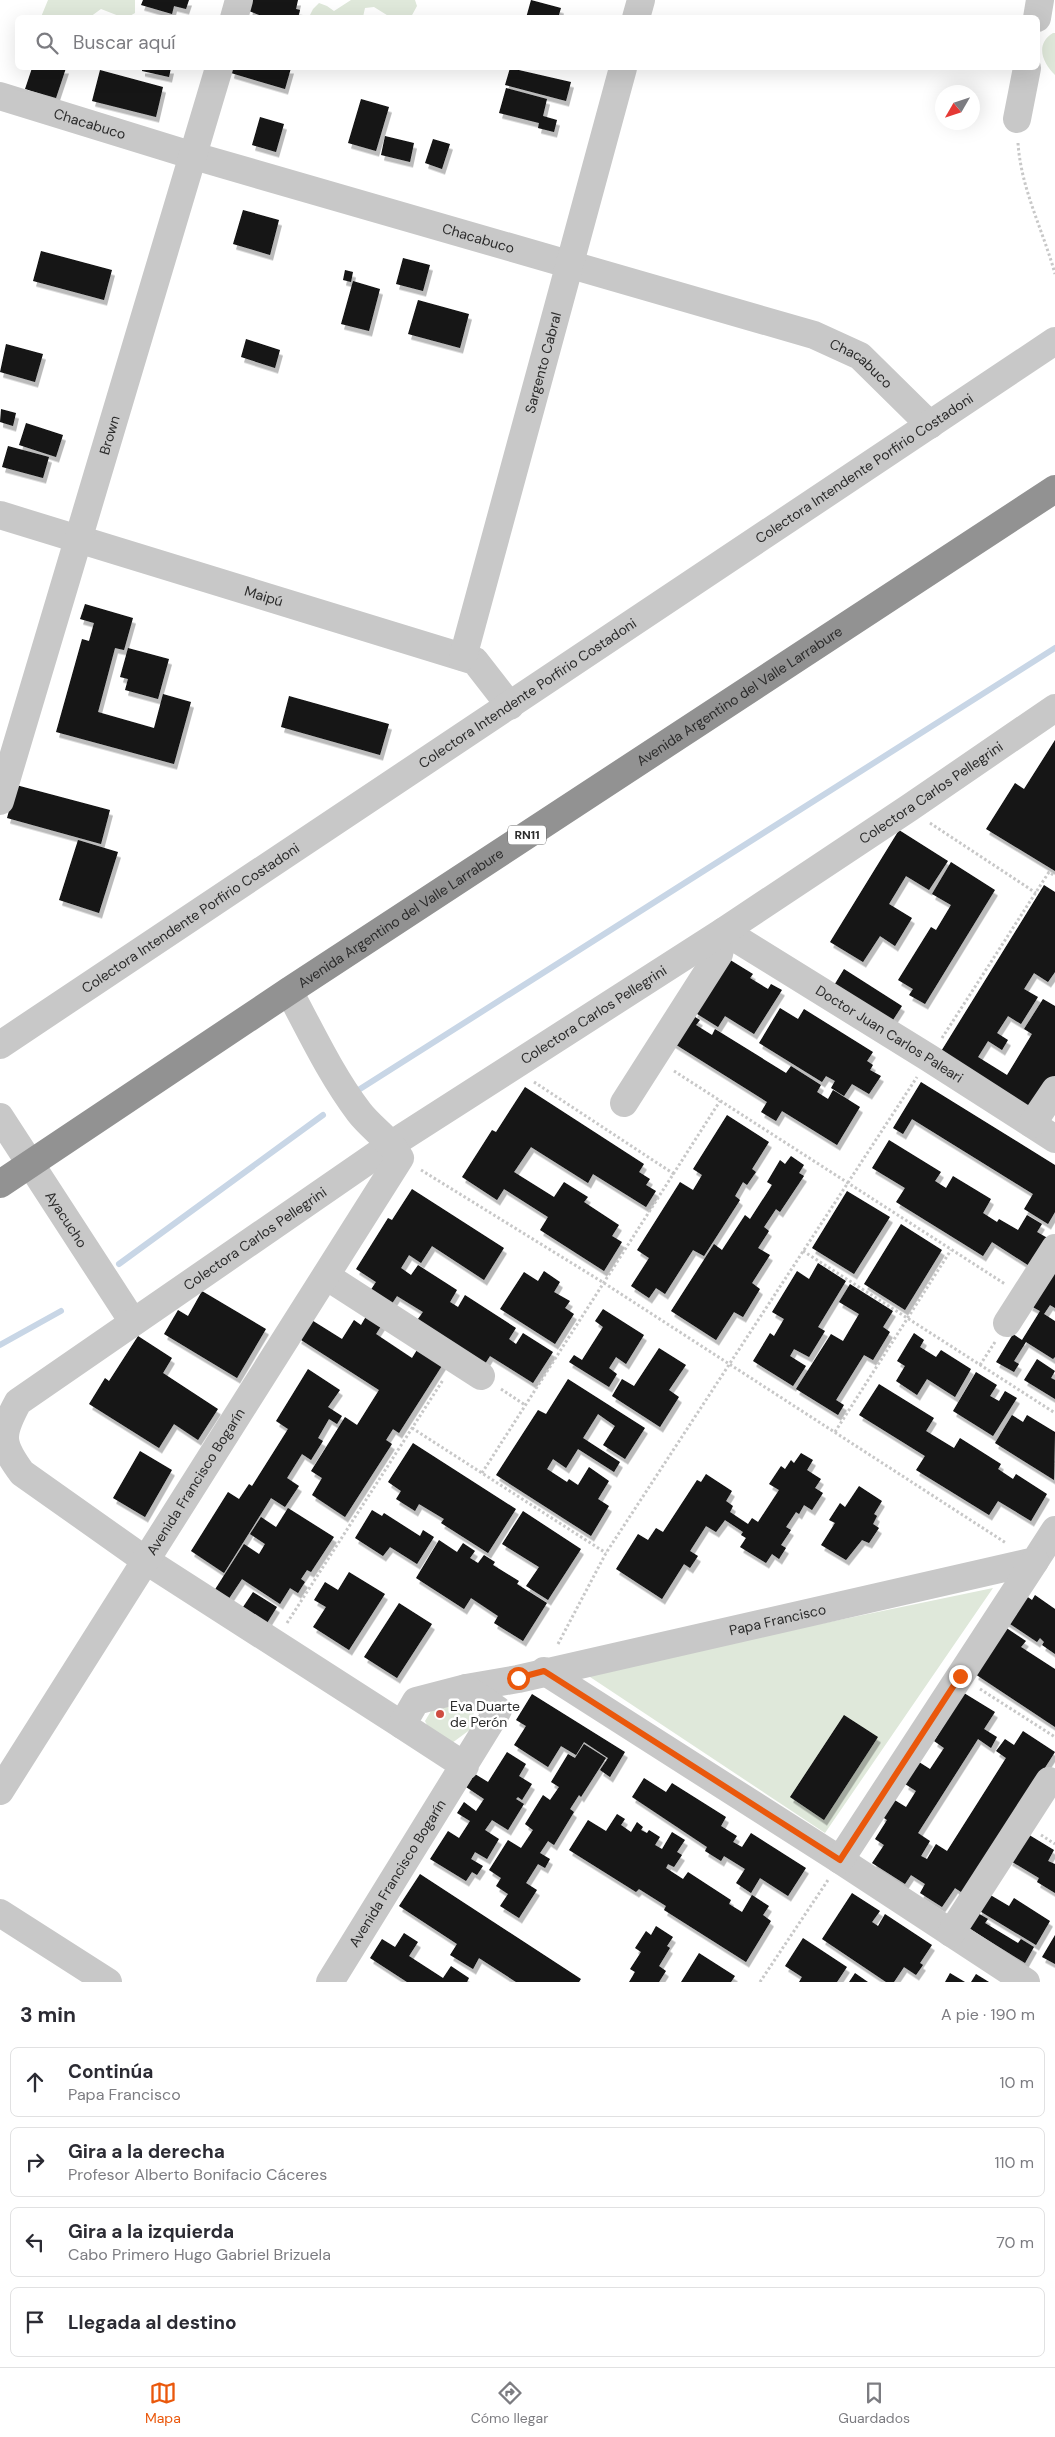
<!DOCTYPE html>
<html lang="es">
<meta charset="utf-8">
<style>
body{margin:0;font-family:"DM Sans",sans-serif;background:#f7f7f7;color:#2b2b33}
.compass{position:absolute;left:935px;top:85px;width:45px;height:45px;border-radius:50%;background:#fff;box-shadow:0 5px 20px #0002;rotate:231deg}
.stop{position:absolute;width:15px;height:15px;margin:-11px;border:4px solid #ea580c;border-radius:50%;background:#fff}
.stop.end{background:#ea580c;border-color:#fff;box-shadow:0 1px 5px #0008}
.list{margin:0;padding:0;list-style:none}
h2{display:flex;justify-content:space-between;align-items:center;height:65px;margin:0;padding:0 20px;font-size:21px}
h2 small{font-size:16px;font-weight:400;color:#7c7c81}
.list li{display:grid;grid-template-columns:32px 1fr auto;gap:15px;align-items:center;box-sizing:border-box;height:70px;margin:0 10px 10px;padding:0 10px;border:1px solid #e1e1e2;border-radius:8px}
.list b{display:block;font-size:19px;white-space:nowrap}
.list p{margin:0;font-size:16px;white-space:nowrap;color:#7c7c81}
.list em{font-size:16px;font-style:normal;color:#7c7c81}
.icon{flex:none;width:28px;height:28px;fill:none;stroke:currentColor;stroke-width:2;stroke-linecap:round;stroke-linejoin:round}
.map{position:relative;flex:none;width:1055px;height:1982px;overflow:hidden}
.search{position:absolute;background:#fff;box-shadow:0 5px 20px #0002;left:15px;right:15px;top:15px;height:55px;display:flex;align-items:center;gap:12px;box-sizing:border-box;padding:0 18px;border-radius:8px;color:#7c7c81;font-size:19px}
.sheet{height:385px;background:#fff}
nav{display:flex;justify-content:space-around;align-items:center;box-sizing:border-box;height:70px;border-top:1px solid #e1e1e2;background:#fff;font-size:14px;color:#7c7c81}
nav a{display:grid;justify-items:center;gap:2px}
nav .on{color:#ea580c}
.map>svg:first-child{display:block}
</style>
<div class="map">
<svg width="1055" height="1982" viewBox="0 0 1055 1982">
<defs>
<filter id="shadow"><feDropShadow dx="3" dy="5.5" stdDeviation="0" flood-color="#0004"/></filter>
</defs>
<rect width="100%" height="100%" fill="#fff"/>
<path fill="#dfe8da" d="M48 0H135V13L128 17 119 16 101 9 90 17H41Z
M351 0H415L417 6 411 17H390L374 7 365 8 363 17H309L313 9 319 3 327 6 334 11Z
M1053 33H1055V75C1042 62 1035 44 1053 33Z
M993 1588 825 1833 584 1673Z
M463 1699 474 1710 471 1729 452 1743 431 1733 425 1721 434 1706Z"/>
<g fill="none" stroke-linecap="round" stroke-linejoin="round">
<path stroke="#c8d6e6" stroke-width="6" d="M360 1089 1055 648
M119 1264 323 1115
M0 1345 61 1311"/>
</g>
<path fill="#121212" filter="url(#shadow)" d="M143 0H189L186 9 174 6 172 14 141 5Z
M252 0H298L296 9 300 10 298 18H267L249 11Z
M531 0 561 8 558 18H526Z
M32 68H66L56 98 25 89Z
M142 68H171L169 77 142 71Z
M232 68H291L285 89 231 73Z
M510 68 571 82 566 101 505 85Z
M100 70 163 87 156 117 92 101Z
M506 88 547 99 543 116 557 120 554 132 538 128 539 123 499 113Z
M361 99 389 107 376 151 348 143Z
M260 117 284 124 276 152 252 145Z
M385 136 414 143 410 162 381 155Z
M433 139 450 144 442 169 425 163Z
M243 210 279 220 270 255 233 244Z
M41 251 112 270 104 300 33 281Z
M403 258 430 265 423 291 396 284Z
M345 270 353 272 351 282 343 280Z
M353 281 380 289 369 331 341 324Z
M418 300 469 314 460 348 408 334Z
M246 339 280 350 275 368 241 357Z
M6 344 43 354 35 382 0 372Z
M1 409 16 413 13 426 0 422Z
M26 423 63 435 56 457 19 445Z
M8 446 49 457 43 478 2 467Z
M85 604 133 618 124 650 115 648 98 712 154 728 163 694 191 702 174 764 56 732 82 639 89 641 94 623 80 619Z
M128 648 169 659 158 699 125 690 128 679 120 677Z
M289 696 389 724 380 755 281 727Z
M1055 740V871L986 829 1015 783 1024 789Z
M16 785 110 810 101 844 7 818Z
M899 830 948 861 929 890 906 876 889 904 912 918 895 946 880 936 863 962 830 942Z
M78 840 118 852 99 913 59 900Z
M951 862 995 890 925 1004 909 995 913 989 898 980 931 927 936 930 951 905 932 894Z
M1044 885 1055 892V972L1048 982 1034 973 1024 989 1038 997 1021 1024 1008 1016 997 1033 1008 1040 1002 1050 988 1041 978 1057 1007 1075 1032 1034 1024 1029 1043 999 1055 1006V1076L1034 1111 940 1053Z
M727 958 753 974 750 978 768 989 771 984 782 990 754 1034 725 1016 718 1027 694 1012Z
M844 969 902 1006 891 1023 833 987Z
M780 1008 798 1019 804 1009 873 1052 867 1061 873 1065 870 1070 881 1076 869 1094 852 1084 844 1096 831 1088 835 1081 826 1076 822 1082 759 1043Z
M687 1012 700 1020 696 1025 712 1035 715 1029 786 1073 791 1066 821 1085 817 1092 828 1099 833 1090 860 1107 837 1145 782 1111 776 1121 761 1112 767 1102 670 1041Z
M921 1082 1055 1165V1212L1048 1224 1024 1209 1033 1194 912 1119 903 1134 893 1128Z
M525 1087 644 1164 639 1172 650 1179 646 1185 656 1191 646 1207 593 1174 588 1183 531 1147 514 1172 554 1197 564 1182 588 1197 584 1202 619 1225 612 1236 622 1242 604 1271 540 1230 548 1217 504 1189 497 1200 462 1177 492 1130 496 1132Z
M727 1115 769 1142 752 1169 756 1172 747 1185 743 1182 735 1196 740 1200 704 1256 693 1250 665 1294 656 1288 649 1298 631 1286 649 1258 637 1250 680 1182 693 1190 702 1175 693 1169Z
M889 1140 941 1172 935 1181 946 1188 953 1176 991 1199 983 1213 997 1222 999 1219 1018 1230 1027 1215 1042 1224 1037 1232 1051 1240 1034 1269 992 1242 983 1256 896 1202 905 1188 872 1168Z
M791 1156 804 1165 799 1173 804 1176 780 1212 776 1209 764 1227 769 1231 758 1248 770 1255 752 1283 760 1289 743 1317 734 1312 716 1340 671 1311 714 1244 722 1250 745 1215 750 1219 772 1185 767 1182 780 1160 785 1164Z
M412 1189 504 1248 484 1280 432 1246 421 1263 409 1255 401 1268 411 1275 418 1265 457 1290 450 1302 458 1307 465 1295 516 1328 509 1339 516 1344 523 1333 553 1352 533 1383 490 1356 483 1367 415 1323 423 1312 397 1296 391 1305 370 1291 376 1282 356 1269 388 1218 392 1220Z
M847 1191 890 1217 854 1274 812 1248Z
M901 1224 942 1250 905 1310 864 1284Z
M1055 1262V1308L1050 1305 1044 1314 1055 1321V1357L1053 1359 1026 1342 1014 1361 1019 1364 1014 1372 996 1362 1013 1334 1022 1340 1040 1311 1029 1305Z
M818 1263 846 1281 818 1327 825 1331 809 1357 794 1349 790 1356 806 1366 793 1386 753 1361 770 1333 774 1336 784 1319 772 1312 797 1271 809 1279Z
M544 1271 560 1282 554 1292 570 1301 565 1308 574 1314 555 1344 500 1309 524 1272 538 1281Z
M850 1284 893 1311 883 1327 890 1332 873 1360 864 1355 836 1400 844 1405 838 1415 796 1389 831 1334 843 1341 859 1314 839 1302Z
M202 1291 266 1329 237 1378 164 1334 178 1310 188 1316Z
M603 1309 644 1335 626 1364 616 1357 609 1368 617 1374 609 1387 569 1362 574 1355 582 1360 603 1327 595 1321Z
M368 1313 383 1323 376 1334 412 1358 420 1345 445 1361 399 1433 393 1429 386 1440 392 1444 345 1517 312 1495 322 1478 311 1471 345 1417 357 1425 379 1390 298 1338 310 1319 342 1339 354 1320 361 1325Z
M914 1333 924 1340 920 1347 936 1357 941 1350 971 1369 955 1397 927 1379 917 1395 896 1381 905 1366 897 1361Z
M138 1336 172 1358 163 1373 218 1409 198 1440 174 1424 159 1448 89 1404 105 1378 109 1381Z
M659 1348 686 1365 669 1390 679 1397 660 1427 612 1396 622 1379 634 1386Z
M1037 1359 1055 1371 1051 1378 1055 1380V1399L1024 1380Z
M308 1369 340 1390 328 1407 342 1416 337 1424 329 1419 318 1438 323 1441 311 1460 302 1454 287 1478 299 1486 285 1507 271 1498 224 1573 191 1551 228 1492 239 1499 249 1484 252 1486 288 1429 276 1421Z
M976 1372 997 1385 990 1396 999 1401 1005 1391 1017 1398 993 1436 953 1411Z
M568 1379 645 1428 625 1459 603 1445 615 1426 598 1414 583 1438 620 1462 614 1472 578 1449 566 1468 553 1459 547 1469 567 1482 569 1479 578 1485 589 1467 609 1481 598 1499 609 1506 591 1536 496 1475 538 1410 546 1414Z
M879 1384 934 1418 926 1431 954 1448 960 1438 1001 1464 998 1469 1013 1479 1016 1474 1047 1494 1031 1521 998 1501 989 1515 916 1470 925 1456 859 1415Z
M1012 1415 1023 1422 1027 1415 1055 1432 1054 1480 995 1443Z
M413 1443 516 1509 488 1553 441 1523 444 1519 419 1504 415 1511 396 1499 401 1491 388 1482Z
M140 1451 172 1470 145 1517 113 1498Z
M801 1453 813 1460 807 1470 821 1479 815 1488 823 1493 812 1510 804 1505 799 1514 796 1512 786 1527 791 1530 781 1545 786 1548 779 1559 772 1554 766 1563 740 1547 746 1538 741 1535 743 1532 725 1520 716 1532 706 1526 690 1551 698 1556 690 1568 684 1564 662 1599 616 1569 638 1534 648 1540 656 1528 663 1532 697 1480 701 1482 706 1474 732 1491 726 1501 733 1506 730 1512 748 1524 752 1518 758 1522 779 1490 769 1484 781 1466 785 1469 791 1460 794 1463Z
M859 1486 882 1501 874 1514 877 1516 873 1524 879 1528 869 1543 862 1540 846 1560 821 1545 835 1523 829 1520 840 1503 845 1507Z
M288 1508 334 1537 311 1572 307 1570 301 1579 305 1582 298 1593 290 1588 280 1604 242 1579 228 1600 214 1591 244 1544 259 1554 265 1544 250 1534 261 1517 276 1527Z
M372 1510 382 1516 384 1513 420 1536 423 1530 434 1537 417 1564 390 1547 383 1556 355 1538Z
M523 1511 581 1549 548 1600 526 1586 539 1567 502 1544Z
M439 1540 457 1552 463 1543 475 1551 470 1558 478 1563 484 1555 495 1562 493 1565 519 1581 517 1584 547 1603 523 1641 494 1623 498 1616 471 1598 464 1609 416 1578Z
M349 1572 385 1594 349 1650 313 1627 326 1607 314 1600 325 1582 338 1590Z
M253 1592 277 1607 267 1623 243 1607Z
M1022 1593 1032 1600 1035 1595 1055 1609V1654L1042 1645 1044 1642 1040 1638 1037 1642 1004 1620Z
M399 1603 432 1624 397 1678 364 1657Z
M1005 1627 1026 1641 1021 1647 1055 1669V1727L975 1674Z
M964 1693 995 1712 984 1729 997 1737 991 1748 978 1739 918 1833 930 1841 921 1856 927 1859 936 1844 947 1851 1006 1758 996 1751 1005 1739 1014 1745 1023 1731 1055 1752 964 1894 955 1888 942 1907 920 1893 925 1884 911 1875 905 1884 872 1863 884 1845 875 1839 887 1820 881 1816 893 1799 906 1807 916 1791 905 1784 919 1762 930 1769 944 1748 934 1741Z
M532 1694 625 1752 610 1777 600 1770 608 1758 584 1742 576 1755 561 1746 548 1767 514 1745 526 1726 516 1720Z
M844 1715 878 1737 824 1820 790 1797Z
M584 1744 606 1758 581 1797 579 1795 570 1809 574 1812 554 1845 548 1841 540 1853 550 1859 545 1868 538 1864 526 1883 537 1890 519 1918 500 1906 508 1894 496 1886 501 1878 489 1870 508 1840 521 1848 533 1830 525 1824 543 1795 550 1800 559 1787 551 1782 568 1754 575 1758Z
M507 1752 526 1764 519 1776 532 1784 522 1800 518 1797 516 1799 524 1804 508 1830 492 1820 485 1830 499 1839 487 1859 475 1852 471 1859 483 1866 477 1875 472 1872 466 1881 430 1859 448 1831 459 1838 470 1821 457 1813 464 1802 476 1811 484 1799 466 1787 475 1774 488 1782Z
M644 1778 666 1792 672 1783 726 1817 721 1826 737 1836 733 1842 742 1847 751 1833 806 1868 788 1896 760 1878 751 1893 736 1883 745 1869 724 1856 721 1861 705 1851 707 1847 632 1797Z
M617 1814 625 1819 621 1825 631 1832 637 1822 643 1827 641 1830 647 1833 649 1830 660 1837 655 1845 662 1849 672 1832 685 1840 677 1852 682 1855 674 1867 668 1864 666 1868 683 1879 688 1872 731 1900 729 1904 742 1912 752 1895 769 1906 763 1915 771 1921 746 1962 664 1910 666 1906 639 1889 636 1892 569 1850 588 1820 606 1831Z
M1026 1833 1054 1850 1048 1861 1055 1864V1893L1037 1882 1039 1878 1009 1860Z
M420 1874 581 1979 579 1982H516L479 1958 473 1969 450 1955 457 1944 399 1906Z
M852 1893 880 1911 872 1922 878 1926 885 1914 932 1945 920 1963 923 1965 916 1975 904 1967 894 1982H886L822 1939Z
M987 1893 1009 1906 1014 1898 1050 1921 1036 1945 978 1910Z
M976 1912 988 1919 985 1923 1018 1943 1021 1939 1034 1947 1025 1963 967 1927Z
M656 1926 673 1937 667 1946 670 1948 659 1966 666 1971 659 1982H629L635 1972 630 1969 641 1952 635 1948 646 1931 651 1935Z
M404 1933 418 1942 409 1956 443 1978 451 1966 469 1978 467 1982H407L370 1958 382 1939 395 1947Z
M1055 1935V1964L1042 1957Z
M803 1938 847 1967 837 1982H799L802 1977 785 1966Z
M699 1953 735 1976 731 1982H681Z
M855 1973 868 1982H849Z
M950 1973 965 1982H945Z
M976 1974 989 1982H971Z"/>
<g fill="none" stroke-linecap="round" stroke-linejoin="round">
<path stroke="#c8c8c8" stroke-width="3" stroke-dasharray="2.5 2.5" stroke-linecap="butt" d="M1018 143C1021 189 1043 230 1055 274
M930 823 1036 893
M942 1038 1049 872 1055 876
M674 1071 1005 1284
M534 1082 674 1174
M421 1170 604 1283 1006 1543
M803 1251 1055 1413
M980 1365 995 1342
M501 1389 525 1405
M412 1428 606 1553
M835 1432 951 1250
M482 1473 720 1101
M287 1623 443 1380
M558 1644 606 1553 917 1077
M980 1689 1055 1737
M1041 1835 1055 1844
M760 1982 828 1880"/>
<g stroke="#c8c8c8" stroke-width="28">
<path d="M234 18 239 0"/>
<path d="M636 18 641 0"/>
<path d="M1037 18 1040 0"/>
<path id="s1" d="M0 96 194 156 814 335 860 356 930 425"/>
<path d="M1017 119 1027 68"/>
<path id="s2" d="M0 515 475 661 510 706"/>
<path id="s3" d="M463 657 623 68"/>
<path id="s4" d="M0 801 219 68"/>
<path id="s5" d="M0 1045 1055 341"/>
<path id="s6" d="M624 1103 719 954 724 931 929 1058 1055 1139"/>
<path id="s7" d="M0 1117 133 1322"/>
<path d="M1032 1124 1055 1090"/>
<path d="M326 1276 481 1376"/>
<path d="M1007 1323 1055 1248"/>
<path d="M544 1671 840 1860 1026 1982"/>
<path id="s8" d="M466 1688 518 1679 1035 1561 1055 1530"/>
<path id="s9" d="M402 1725 145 1560 22 1473C0 1443 0 1435 18 1402L392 1144 724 931 909 808 1055 708"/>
<path id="s10" d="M0 1791 400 1158C390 1139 372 1129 359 1112 331 1075 311 1032 289 991"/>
<path d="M840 1860 1035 1561"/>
<path d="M0 1913 108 1982"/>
<path d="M951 1933 1049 1781"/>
<path id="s11" d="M330 1982 498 1710 466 1688 416 1701 402 1725 465 1766"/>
</g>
<path stroke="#929292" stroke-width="28" id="s12" d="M0 1184 289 991 1055 489"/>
</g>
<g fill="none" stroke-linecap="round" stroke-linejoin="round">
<path stroke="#ea580c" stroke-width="6" d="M518 1678 544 1671 840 1860 960 1676"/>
</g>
<circle fill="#cf4d41" stroke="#fff" stroke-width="2" cx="440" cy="1714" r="5"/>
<g text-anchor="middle" stroke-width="5" stroke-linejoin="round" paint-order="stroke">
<rect fill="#fff" stroke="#6b6b6b" stroke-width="1" x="508" y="825.5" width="38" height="19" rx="4"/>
<g font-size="12" font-weight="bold" fill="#2b2b2b">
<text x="527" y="839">RN11</text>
</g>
<g font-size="14" fill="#2b2b2b" stroke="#fff">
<text dy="5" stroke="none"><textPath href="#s1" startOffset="94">Chacabuco</textPath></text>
<text dy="5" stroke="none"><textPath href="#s1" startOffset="499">Chacabuco</textPath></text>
<text dy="5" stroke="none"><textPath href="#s3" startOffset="305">Sargento Cabral</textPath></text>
<text dy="5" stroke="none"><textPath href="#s1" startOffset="904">Chacabuco</textPath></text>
<text dy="5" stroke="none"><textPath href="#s4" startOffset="382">Brown</textPath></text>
<text dy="5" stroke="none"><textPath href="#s5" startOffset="1039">Colectora Intendente Porfirio Costadoni</textPath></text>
<text dy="5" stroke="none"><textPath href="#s2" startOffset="276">Maipú</textPath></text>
<text dy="5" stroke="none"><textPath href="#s5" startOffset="634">Colectora Intendente Porfirio Costadoni</textPath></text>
<text dy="5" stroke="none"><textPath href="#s12" startOffset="886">Avenida Argentino del Valle Larrabure</textPath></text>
<text dy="5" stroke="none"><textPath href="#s9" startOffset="1632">Colectora Carlos Pellegrini</textPath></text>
<text dy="5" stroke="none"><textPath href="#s5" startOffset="229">Colectora Intendente Porfirio Costadoni</textPath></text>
<text dy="5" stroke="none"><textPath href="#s12" startOffset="481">Avenida Argentino del Valle Larrabure</textPath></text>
<text dy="5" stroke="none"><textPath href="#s9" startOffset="1228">Colectora Carlos Pellegrini</textPath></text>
<text dy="5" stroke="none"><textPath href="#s6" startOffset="395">Doctor Juan Carlos Paleari</textPath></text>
<text dy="5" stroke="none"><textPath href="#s7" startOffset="122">Ayacucho</textPath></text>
<text dy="5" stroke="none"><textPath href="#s9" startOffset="822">Colectora Carlos Pellegrini</textPath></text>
<text dy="5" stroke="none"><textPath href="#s10" startOffset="366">Avenida Francisco Bogarín</textPath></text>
<text dy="5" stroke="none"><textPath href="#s8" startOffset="319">Papa Francisco</textPath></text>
<text dy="5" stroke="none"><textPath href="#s11" startOffset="128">Avenida Francisco Bogarín</textPath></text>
</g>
<g font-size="14" fill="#2b2b2b" stroke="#fff" text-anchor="start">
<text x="450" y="1711">Eva Duarte<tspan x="450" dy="16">de Perón</tspan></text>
</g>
</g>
</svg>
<svg class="compass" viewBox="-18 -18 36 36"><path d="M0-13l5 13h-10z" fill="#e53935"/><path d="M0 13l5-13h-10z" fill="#7c7c81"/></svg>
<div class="stop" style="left:518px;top:1678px"></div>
<div class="stop end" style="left:960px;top:1676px"></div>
<div class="search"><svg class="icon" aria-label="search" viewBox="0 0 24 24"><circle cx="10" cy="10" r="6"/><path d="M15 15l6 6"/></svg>Buscar aquí</div>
</div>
<section class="sheet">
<h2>3 min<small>A pie · 190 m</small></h2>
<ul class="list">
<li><svg class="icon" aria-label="ahead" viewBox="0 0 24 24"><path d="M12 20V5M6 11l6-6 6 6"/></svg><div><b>Continúa</b><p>Papa Francisco</p></div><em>10 m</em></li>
<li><svg class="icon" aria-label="right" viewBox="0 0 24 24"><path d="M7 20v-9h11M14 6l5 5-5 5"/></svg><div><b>Gira a la derecha</b><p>Profesor Alberto Bonifacio Cáceres</p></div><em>110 m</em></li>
<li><svg class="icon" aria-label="left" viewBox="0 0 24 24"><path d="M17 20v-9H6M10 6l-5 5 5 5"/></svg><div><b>Gira a la izquierda</b><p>Cabo Primero Hugo Gabriel Brizuela</p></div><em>70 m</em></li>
<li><svg class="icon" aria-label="arrive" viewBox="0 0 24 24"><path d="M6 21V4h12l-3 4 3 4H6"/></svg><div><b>Llegada al destino</b></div></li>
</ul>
</section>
<nav>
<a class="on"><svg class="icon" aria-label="map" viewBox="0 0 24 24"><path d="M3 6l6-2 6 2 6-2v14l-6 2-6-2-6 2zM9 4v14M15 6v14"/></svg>Mapa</a>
<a><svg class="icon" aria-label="directions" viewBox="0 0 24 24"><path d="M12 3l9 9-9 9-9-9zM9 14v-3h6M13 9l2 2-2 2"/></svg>Cómo llegar</a>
<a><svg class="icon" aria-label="saved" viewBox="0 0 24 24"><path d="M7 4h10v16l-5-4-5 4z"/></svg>Guardados</a>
</nav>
